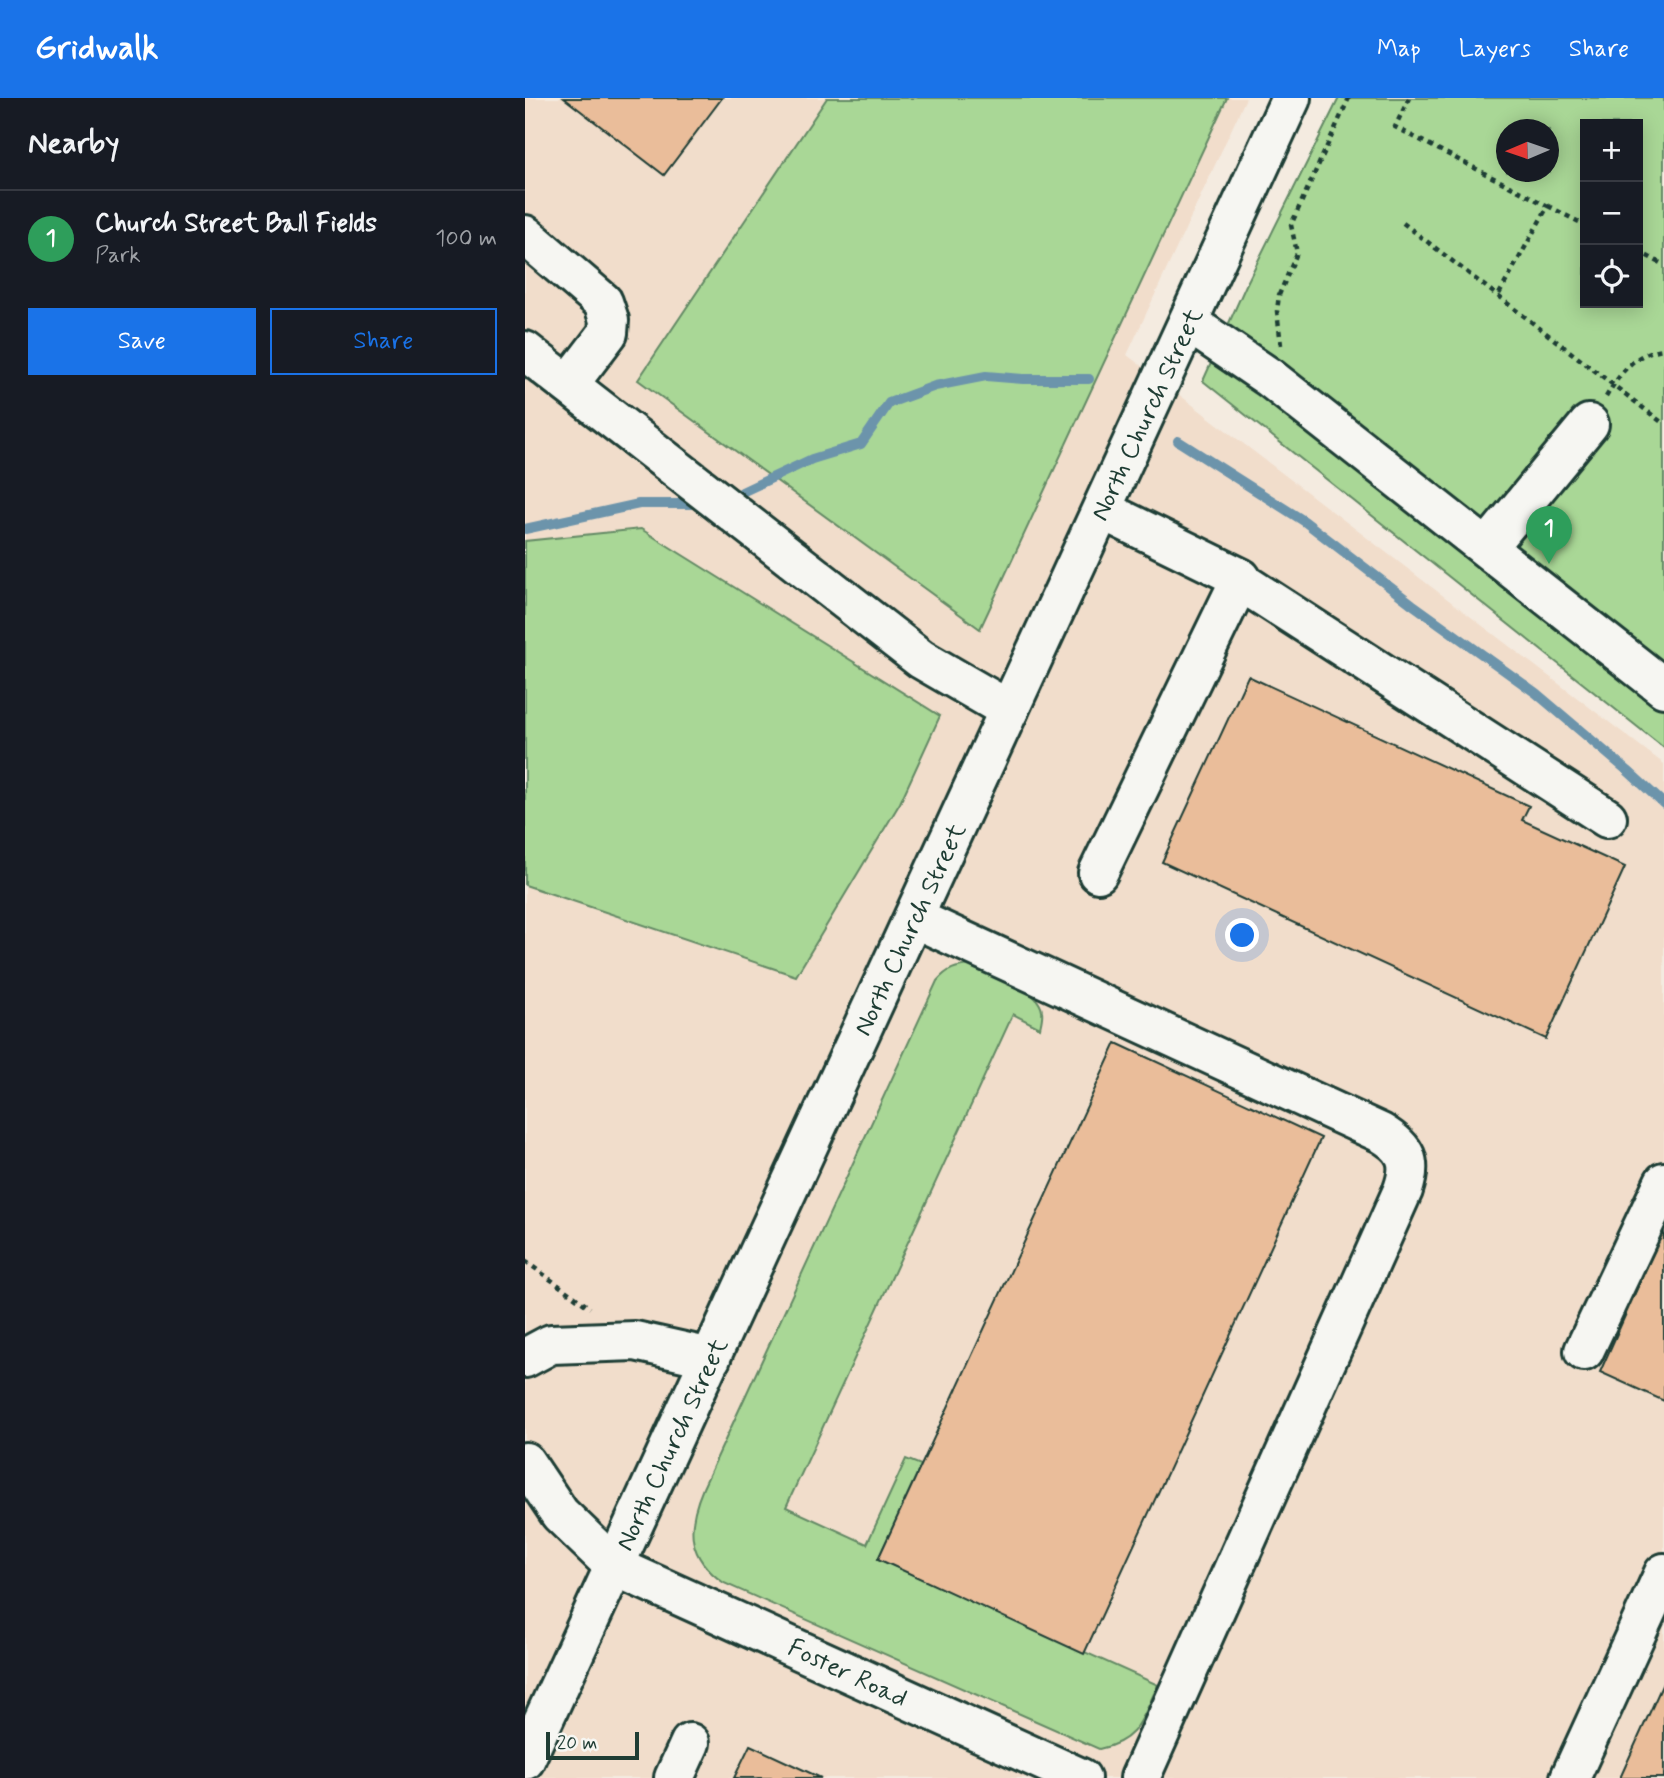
<!DOCTYPE html>
<meta charset="utf-8">
<style>
body{margin:0;font-family:Mynerve,sans-serif;background:#242831;color:#f1f3f6}
.controls{position:absolute;right:21px;top:21px;display:grid;overflow:hidden;border-radius:0px;box-shadow:0 4px 18px #0003}
.controls button{width:63px;height:63px;display:grid;place-items:center;padding:0;border:0;border-bottom:2px solid #363941;background:#171b24;color:#f1f3f6;font:35px sans-serif}
.compass{position:absolute;left:971px;top:21px;width:63px;height:63px;border-radius:50%;background:#171b24;box-shadow:0 4px 18px #0003;rotate:268deg}
.scale{position:absolute;left:21px;bottom:18px;width:93px;box-sizing:border-box;padding-left:7px;border:4px solid #1f3d34;border-top:0;font-size:19px;line-height:24px;white-space:nowrap;color:#1f3d34;-webkit-text-stroke:5px #f6f6f2;paint-order:stroke}
.you{position:absolute;left:718px;top:838px;width:24px;height:24px;margin:-18px;border:5px solid #fff;border-radius:50%;background:#1a73e8;box-shadow:0 0 0 10px #1a73e833}
.badge{display:grid;place-items:center;width:46px;height:46px;border-radius:50%;background:#1a73e8;color:#fff;font-size:23px;font-weight:700}
.pin{position:absolute;translate:-50% -58px;filter:drop-shadow(0 2px 4px #0008)}
.pin::after{content:'';position:absolute;top:37px;width:24px;height:21px;background:inherit;clip-path:polygon(0 0,100% 0,50% 100%)}
.list{margin:0;padding:0;list-style:none}
h2{display:flex;justify-content:space-between;align-items:center;height:91px;margin:0;padding:0 28px;font-size:30px}
h2 small{font-size:23px;font-weight:400;color:#9ea1a6}
.list li{display:grid;grid-template-columns:46px 1fr auto;gap:21px;align-items:center;box-sizing:border-box;height:98px;padding:0 28px;border-top:2px solid #363941}
.list b{display:block;font-size:26px;white-space:nowrap}
.list p{margin:0;font-size:23px;white-space:nowrap;color:#9ea1a6}
.list em{font-size:23px;font-style:normal;color:#9ea1a6}
.actions{display:flex;gap:14px;padding:21px 28px}
.actions a{flex:1;padding:16px 0;border:2px solid #1a73e8;border-radius:0px;text-align:center;font-size:24px;color:#1a73e8}
.actions .main{background:#1a73e8;color:#fff}
.icon{flex:none;width:38px;height:38px;fill:none;stroke:currentColor;stroke-width:2;stroke-linecap:round;stroke-linejoin:round}
.map{position:relative;flex:none;width:1139px;height:1680px;overflow:hidden}
header{display:flex;align-items:center;gap:42px;box-sizing:border-box;height:98px;padding:0 35px;background:#1a73e8;color:#fff}
header strong{font-size:33px}
nav{display:flex;gap:38px;margin-inline-start:auto;font-size:24px}
main{display:flex}
aside{flex:1;background:#171b24}
.map>svg:first-child{display:block}
</style>
<header>
<strong>Gridwalk</strong>
<nav><a>Map</a><a>Layers</a><a>Share</a></nav>
</header>
<main>
<aside>
<h2>Nearby<small></small></h2>
<ul class="list">
<li><span class="badge" style="background:#2e9e5b">1</span><div><b>Church Street Ball Fields</b><p>Park</p></div><em>100 m</em></li>
</ul>
<div class="actions"><a class="main">Save</a><a>Share</a></div>
</aside>
<div class="map">
<svg width="1139" height="1680" viewBox="0 0 1139 1680">
<rect width="100%" height="100%" fill="#f4ebe0"/>
<filter id="ink" filterUnits="userSpaceOnUse"><feTurbulence type="fractalNoise" baseFrequency=".0143" numOctaves="2"/><feDisplacementMap in="SourceGraphic" scale="14" xChannelSelector="R" yChannelSelector="G"/><feConvolveMatrix kernelMatrix="1 2 1 2 8 2 1 2 1" color-interpolation-filters="sRGB"/></filter>
<g filter="url(#ink)">
<path fill="#f1ddcb" d="M0 0H721L602 257 1139 666V1680H0Z"/>
<path fill="#a9d796" stroke="#648a65" stroke-width="2" fill-rule="evenodd" d="M302 0H702L455 531 113 282Z
M814 0H1139V650L678 283 721 187ZM1060 26H1113V205H1060ZM982 32H1024V74H982Z
M116 431 415 618 375 705 271 878 0 787V443Z
M447 867C465 875 514 890 517 913 518 918 516 925 515 930L488 916 261 1409 342 1446 381 1361 396 1367 353 1461 633 1587C617 1620 614 1643 574 1651L199 1485C162 1459 161 1430 178 1390L412 883C422 871 431 868 447 867Z"/>
<g fill="none" stroke-linecap="round" stroke-linejoin="round">
<path stroke="#6c94ab" stroke-width="10" d="M653 343 779 423 887 506 1011 595 1103 673 1139 706
M217 394 287 361 336 346 364 305 410 288 461 278 498 281H564
M0 431 114 406H166"/>
</g>
<path fill="#eabd9a" stroke="#1f3d34" stroke-width="2" d="M39 0H197L139 77Z
M723 578 1004 708 997 722 1100 769 1021 941 637 764Z
M591 945 796 1040 559 1556 353 1461Z
M1139 1130V1303L1075 1274Z
M1139 1583V1680H1095Z
M225 1647 296 1680H209Z"/>
<g fill="none" stroke-linecap="round" stroke-linejoin="round">
<g stroke="#1f3d34" stroke-width="44">
<path id="minor" d="M0 137 78 204 84 222 83 235 44 286
M664 225 745 280 1139 590
M0 253 396 561 484 612
M962 450 1064 326
M715 483 1082 720
M573 775 716 480 577 412
M389 820 856 1035C881 1050 888 1063 878 1092L615 1680
M1059 1253 1139 1084
M0 1260 26 1246 110 1243 186 1260
M0 1364 35 1416 89 1468 556 1680
M149 1680 165 1645
M1045 1680 1139 1475"/>
</g>
<g stroke="#1f3d34" stroke-width="44">
<path id="major" d="M0 1662 766 0"/>
</g>
<path stroke="#1f3d34" stroke-width="4.5" stroke-dasharray="5 5" stroke-linecap="butt" d="M884 0 870 29 1023 108 973 198
M1023 108 1060 127
M878 125 1139 326
M1113 153 1139 167
M756 247 752 213 754 197 772 155 766 127 824 0
M1081 299C1095 275 1110 254 1139 251
M0 1163 65 1210"/>
<use href="#minor" stroke="#f6f6f2" stroke-width="38"/>
<use href="#major" stroke="#f6f6f2" stroke-width="38"/>
</g>
</g>
<g text-anchor="middle" stroke-width="5" stroke-linejoin="round" paint-order="stroke">
<g font-size="26" fill="#1f3d34" stroke="#f6f6f2">
<text transform="translate(621 316) rotate(-65)" y="9">North Church Street</text>
<text transform="translate(384 831) rotate(-65)" y="9">North Church Street</text>
<text transform="translate(146 1346) rotate(-65)" y="9">North Church Street</text>
<text transform="translate(323 1574) rotate(25)" y="9">Foster Road</text>
</g>
</g>
</svg>
<div class="controls">
<button>+</button>
<button>−</button>
<button><svg class="icon" aria-label="locate" viewBox="0 0 24 24"><circle cx="12" cy="12" r="6"/><path d="M12 2v4M12 18v4M2 12h4M18 12h4"/></svg></button>
</div>
<svg class="compass" viewBox="-18 -18 36 36"><path d="M0-13l5 13h-10z" fill="#e53935"/><path d="M0 13l5-13h-10z" fill="#9ea1a6"/></svg>
<div class="scale">20 m</div>
<div class="you"></div>
<div class="pin badge" style="left:1024px;top:466px;background:#2e9e5b">1</div>
</div>
</main>
